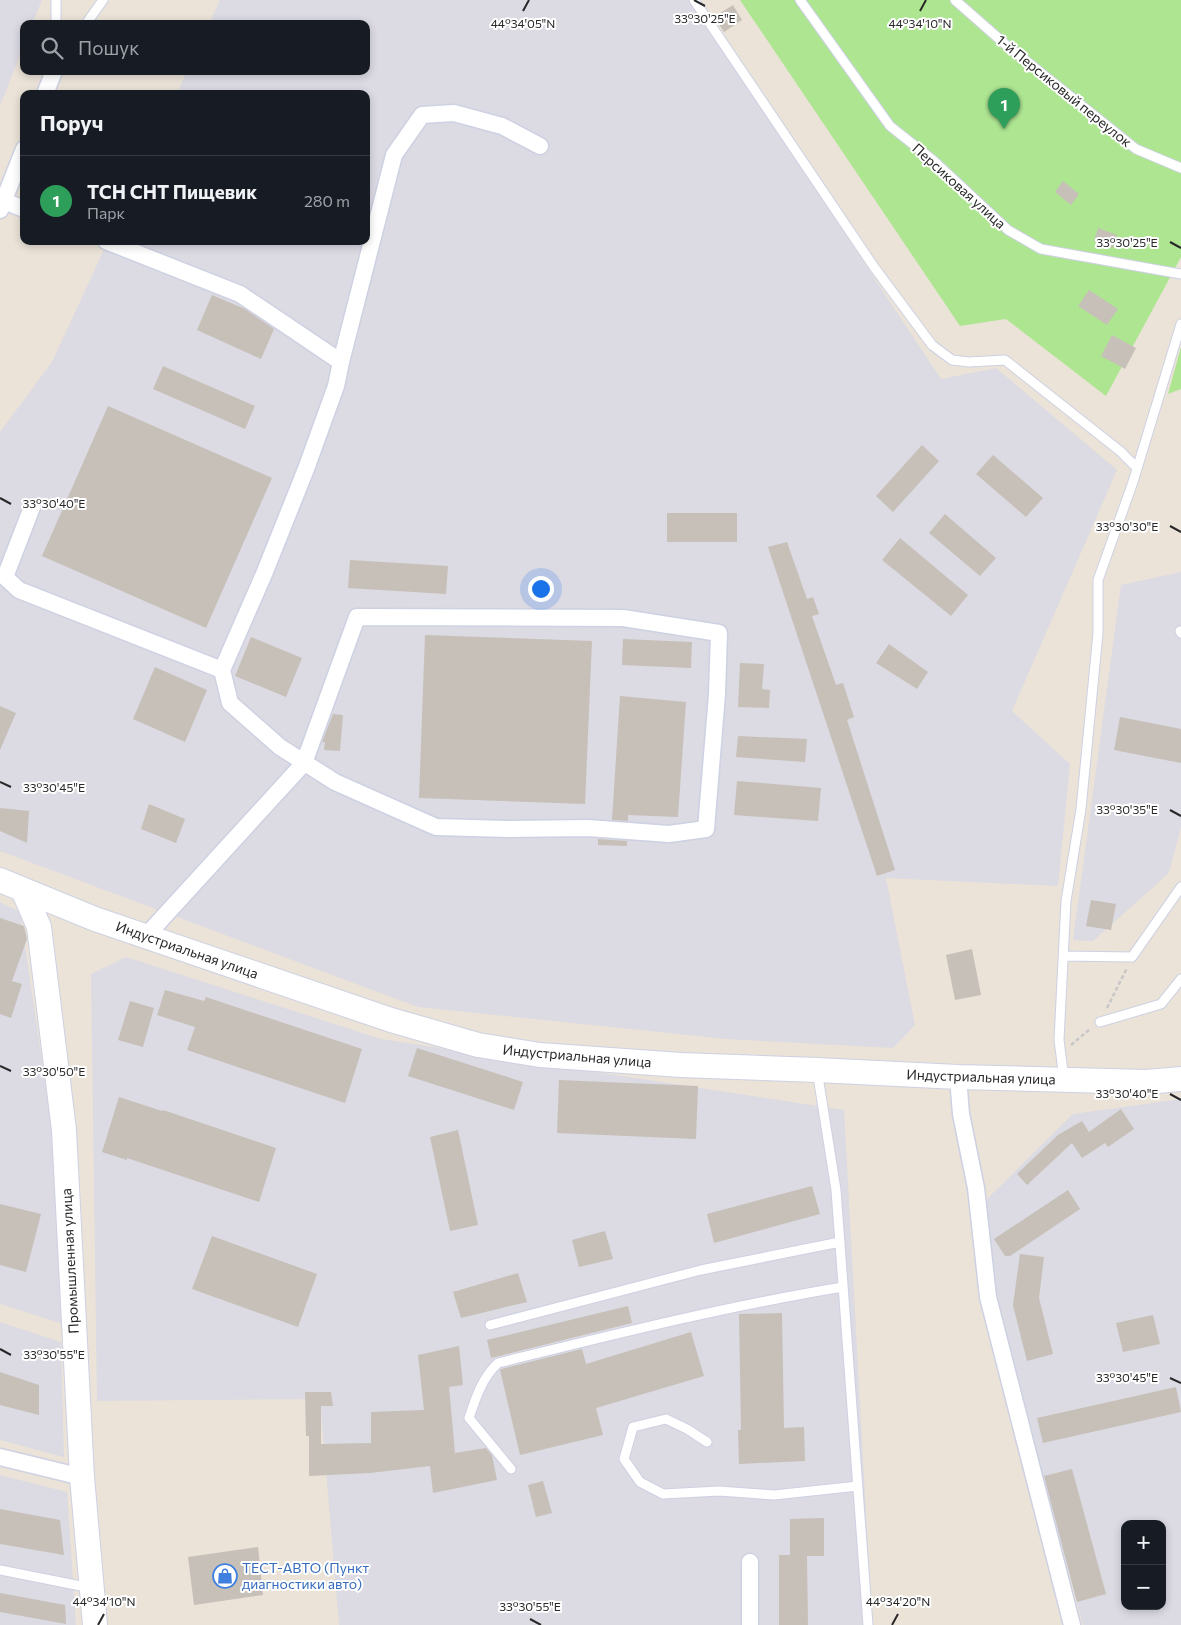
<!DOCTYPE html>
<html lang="uk">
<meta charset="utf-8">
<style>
body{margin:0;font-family:Commissioner,sans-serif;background:#20242c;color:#f1f3f6}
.controls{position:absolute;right:15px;bottom:15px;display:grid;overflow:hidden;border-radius:10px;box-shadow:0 2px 8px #0003}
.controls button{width:45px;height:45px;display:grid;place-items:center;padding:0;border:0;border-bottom:1px solid #363941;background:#171b24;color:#f1f3f6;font:25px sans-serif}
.you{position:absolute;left:540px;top:588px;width:18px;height:18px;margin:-12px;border:4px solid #fff;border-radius:50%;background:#1a73e8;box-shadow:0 0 0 8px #1a73e833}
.badge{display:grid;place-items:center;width:32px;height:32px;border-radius:50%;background:#7c3aed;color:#fff;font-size:16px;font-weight:700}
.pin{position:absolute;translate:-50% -41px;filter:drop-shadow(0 1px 2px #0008)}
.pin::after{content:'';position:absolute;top:26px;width:18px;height:15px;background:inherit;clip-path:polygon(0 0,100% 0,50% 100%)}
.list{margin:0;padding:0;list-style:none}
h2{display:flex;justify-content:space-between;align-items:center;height:65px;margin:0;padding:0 20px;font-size:21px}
h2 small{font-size:16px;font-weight:400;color:#9ea1a6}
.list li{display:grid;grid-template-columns:32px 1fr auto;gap:15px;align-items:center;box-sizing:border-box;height:90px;padding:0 20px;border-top:1px solid #363941}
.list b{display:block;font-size:19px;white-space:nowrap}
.list p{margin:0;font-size:16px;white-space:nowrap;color:#9ea1a6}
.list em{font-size:16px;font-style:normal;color:#9ea1a6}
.icon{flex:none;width:28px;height:28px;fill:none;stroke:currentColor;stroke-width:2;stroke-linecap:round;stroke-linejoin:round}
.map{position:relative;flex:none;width:1181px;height:1625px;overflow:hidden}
.search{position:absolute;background:#171b24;box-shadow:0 2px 8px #0003;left:20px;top:20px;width:350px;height:55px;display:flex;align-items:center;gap:12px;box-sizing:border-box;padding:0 18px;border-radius:10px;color:#9ea1a6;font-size:19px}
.panel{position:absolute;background:#171b24;box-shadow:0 2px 8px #0003;left:20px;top:90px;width:350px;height:155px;border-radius:10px}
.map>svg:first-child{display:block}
</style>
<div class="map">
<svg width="1181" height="1625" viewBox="0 0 1181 1625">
<rect width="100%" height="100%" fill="#ebe3d8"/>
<path fill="#dcdae3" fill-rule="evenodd" d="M0 0H42L32 24H24V45L0 106Z
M220 0H690L941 379 996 368 1117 470 1012 711 1070 764 1058 886 886 878 915 1025 893 1048 726 1039 418 1007 0 851V432L52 362 108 241H366V94H177L187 71H366V24H209Z
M1181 572V827L1169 873 1093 941 1073 940 1121 585Z
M0 902 20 912 54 1142 63 1324 0 1304Z
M126 957 381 1039 844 1110 872 1625H339L320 1399 97 1401 91 974Z
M1181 1099V1625H1083L993 1297 985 1201 1073 1114ZM1125 1524H1162V1606H1125Z
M0 1322 61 1342 64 1457 0 1440Z
M0 1475 67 1492 76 1625H0Z"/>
<path fill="#ade591" d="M740 0H1181V257L1106 396 1006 319 960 326Z
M1181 347V389L1168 394Z"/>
<path fill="#c6c0b8" d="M733 5 742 20 724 32 714 17Z
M1063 181 1079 194 1071 205 1055 192Z
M1098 228 1117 235 1113 248 1094 241Z
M1089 290 1118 309 1107 325 1078 306Z
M212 295 245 309 274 329 261 359 197 330Z
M1112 335 1136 348 1125 369 1101 356Z
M163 366 255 406 245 429 153 389Z
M108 406 272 478 206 628 42 556Z
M922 445 939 461 893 512 876 496Z
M993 455 1043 498 1026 517 976 474Z
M667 513H737V542H667Z
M945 514 996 558 980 576 929 533Z
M900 538 968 595 951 616 882 560Z
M787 542 807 599 813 597 819 614 812 616 836 685 843 683 854 717 847 720 895 870 877 876 768 547Z
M350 560 448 566 446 594 348 588Z
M425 635 592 641 585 804 419 798Z
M251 637 302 658 286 697 235 676Z
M623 639 692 642 691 668 622 665Z
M889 644 928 672 917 689 876 663Z
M740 663 764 664 762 689 770 690 769 708 738 707Z
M155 667 207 690 185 742 133 719Z
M620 696 686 702 678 817 628 815V821L612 820Z
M0 706 16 713 0 750Z
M333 714 343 715 340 751 324 750 325 742H322Z
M1120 717 1181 729V763L1114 750Z
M738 736 807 739 805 762 736 757Z
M737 781 821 788 818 821 734 815Z
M149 804 185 819 176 843 141 829Z
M0 808 29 811 27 843 0 831Z
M598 839 627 841V846L598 845Z
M1091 900 1116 904 1111 930 1086 926Z
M0 918 24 926 27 939 12 981 22 984 11 1018 0 1014Z
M972 949 981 995 955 1000 946 955Z
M165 990 204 1001 206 997 362 1049 345 1103 187 1050 195 1027 157 1015Z
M130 1001 154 1008 143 1047 118 1040Z
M417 1048 523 1082 514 1110 408 1076Z
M559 1080 698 1086 696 1139 557 1133Z
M119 1097 162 1111 163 1110 276 1148 259 1202 127 1158V1160L102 1152Z
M1121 1109 1134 1129 1108 1147 1105 1143 1082 1158 1072 1143 1027 1185 1017 1174 1058 1135 1082 1121 1089 1132Z
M458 1130 478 1225 450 1231 430 1137Z
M812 1186 820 1214 714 1243 707 1214Z
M1068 1190 1080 1209 1010 1256H1005L994 1239Z
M0 1204 41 1214 26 1272 0 1265Z
M605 1231 613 1259 579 1267 572 1240Z
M212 1236 317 1274 298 1327 192 1289Z
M1020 1254 1044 1257 1039 1298 1053 1354 1027 1361 1013 1305Z
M518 1273 527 1302 461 1318 453 1292Z
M628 1306 632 1323 491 1358 487 1340Z
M782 1313 784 1428 804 1427 805 1461 739 1464 738 1430H741L739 1314Z
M1153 1315 1160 1344 1123 1352 1116 1323Z
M691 1332 704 1376 596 1408 603 1435 520 1455 500 1370 501 1369 582 1349 586 1364Z
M459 1346 463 1385 449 1387 455 1453 486 1448 492 1455 497 1480 433 1493 430 1466 370 1473 309 1476V1436H306L305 1392H331L333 1406H321V1444L371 1443V1412L424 1410 418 1355Z
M0 1372 39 1385V1415L0 1405Z
M1176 1387 1181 1412 1043 1443 1037 1418Z
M1072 1469 1106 1594 1077 1602 1044 1476Z
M543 1481 552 1513 536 1517 528 1485Z
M0 1509 60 1520 64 1555 0 1544Z
M824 1518V1556H807L808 1625H779V1555H790V1519Z
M258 1547 263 1595 194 1605 188 1557Z
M0 1593 65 1605 66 1624 0 1612Z"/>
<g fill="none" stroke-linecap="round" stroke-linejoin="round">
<g stroke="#cdd1e2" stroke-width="11">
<path id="service" d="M56 0V24
M694 0 874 267 932 345 952 360 969 362 1005 360 1120 451 1137 468
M800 0 890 126 934 161 1008 230 1041 249 1181 274
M955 0 1005 44 1136 149 1181 168
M86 24 103 0
M1180 631 1181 633
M1063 956 1132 957 1181 887
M1100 1022 1161 1004 1181 979
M817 1070 836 1190 868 1625
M1064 1079 1059 1040 1066 901 1081 809 1098 633V580L1133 482 1181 324
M490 1325 701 1270 840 1242
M707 1442 687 1429 666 1419 633 1427 624 1459 640 1482 663 1494 719 1491 774 1495 858 1486
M511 1469 469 1418C476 1397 482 1378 498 1363 612 1335 727 1306 843 1287
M0 1570 91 1588"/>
</g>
<g stroke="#cdd1e2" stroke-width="19">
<path id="minor" d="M45 94 54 71
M4 201 24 209
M0 210 24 149
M106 241 240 294 341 362 394 155 422 115 454 113 502 126 540 146
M32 507 5 577 19 590 222 670
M146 936 304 763 357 617 623 618 719 633 717 694 706 829 669 834 588 828 508 829 436 827 335 782 280 747 230 703 222 670 264 574 306 469 336 386 341 362
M958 1077 961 1114 976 1188 988 1297 1072 1625
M0 1457 82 1477
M750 1562V1625"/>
</g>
<g stroke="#cdd1e2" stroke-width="26">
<path id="secondary" d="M0 880 95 919 391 1020 478 1045 540 1055 681 1065 817 1070 958 1077 1146 1082 1181 1079
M23 890 39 927 64 1130 82 1477 95 1625"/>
</g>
<path stroke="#c7c7c7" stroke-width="2.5" stroke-dasharray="4 2.5" stroke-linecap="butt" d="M1107 1008 1127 968
M1071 1045 1090 1029"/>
<use href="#service" stroke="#fff" stroke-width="9"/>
<use href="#minor" stroke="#fff" stroke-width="16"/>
<use href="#secondary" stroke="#fff" stroke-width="24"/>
</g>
<path fill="none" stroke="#282828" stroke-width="2" d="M694 0 705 6M523 11 529 0M920 11 926 0M1170 242 1181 248M0 498 11 504M1170 526 1181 532M0 782 11 787M1170 810 1181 816M0 1066 11 1071M1170 1094 1181 1100M0 1349 11 1355M1170 1378 1181 1383M530 1619 541 1625M98 1625 104 1614M892 1625 898 1614"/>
<defs>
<g id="shop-ring" transform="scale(1.25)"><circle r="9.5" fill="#fff" stroke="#3f7fe0" stroke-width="1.5"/><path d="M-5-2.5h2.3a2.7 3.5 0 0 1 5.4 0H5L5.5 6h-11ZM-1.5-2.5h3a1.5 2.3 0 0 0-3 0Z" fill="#3f7fe0"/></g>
</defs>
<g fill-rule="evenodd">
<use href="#shop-ring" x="225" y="1576"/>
</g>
<g text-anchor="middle" stroke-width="4" stroke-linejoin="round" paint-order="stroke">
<g font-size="14" fill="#282828" stroke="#fff">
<text transform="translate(1064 91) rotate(39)" y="5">1-й Персиковый переулок</text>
<text transform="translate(959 186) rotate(42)" y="5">Персиковая улица</text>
<text transform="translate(187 950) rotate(19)" y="5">Индустриальная улица</text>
<text transform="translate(577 1056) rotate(5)" y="5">Индустриальная улица</text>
<text transform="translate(981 1077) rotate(2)" y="5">Индустриальная улица</text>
<text transform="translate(70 1261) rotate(-93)" y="5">Промышленная улица</text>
</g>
<g font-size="14" fill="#366cbe" stroke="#fff" text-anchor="start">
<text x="242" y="1573">ТЕСТ-АВТО (Пункт<tspan x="242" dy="16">диагностики авто)</tspan></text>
</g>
</g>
<g font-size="12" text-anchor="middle" fill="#282828" stroke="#fff" stroke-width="4" stroke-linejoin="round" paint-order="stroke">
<text x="705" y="23">33°30'25"E</text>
<text x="523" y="28">44°34'05"N</text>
<text x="920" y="28">44°34'10"N</text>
<text x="1127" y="247">33°30'25"E</text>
<text x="54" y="508">33°30'40"E</text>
<text x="1127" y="531">33°30'30"E</text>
<text x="54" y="792">33°30'45"E</text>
<text x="1127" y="814">33°30'35"E</text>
<text x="54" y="1076">33°30'50"E</text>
<text x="1127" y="1098">33°30'40"E</text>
<text x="54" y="1359">33°30'55"E</text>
<text x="1127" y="1382">33°30'45"E</text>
<text x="104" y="1606">44°34'10"N</text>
<text x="898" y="1606">44°34'20"N</text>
<text x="530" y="1611">33°30'55"E</text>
</g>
</svg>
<div class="controls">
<button>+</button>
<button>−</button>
</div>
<div class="you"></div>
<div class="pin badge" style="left:1004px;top:129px;background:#2e9e5b">1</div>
<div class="search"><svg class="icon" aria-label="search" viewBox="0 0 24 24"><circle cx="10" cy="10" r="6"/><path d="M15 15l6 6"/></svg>Пошук</div>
<section class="panel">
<h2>Поруч<small></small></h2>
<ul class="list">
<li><span class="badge" style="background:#2e9e5b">1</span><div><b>ТСН СНТ Пищевик</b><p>Парк</p></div><em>280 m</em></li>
</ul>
</section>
</div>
